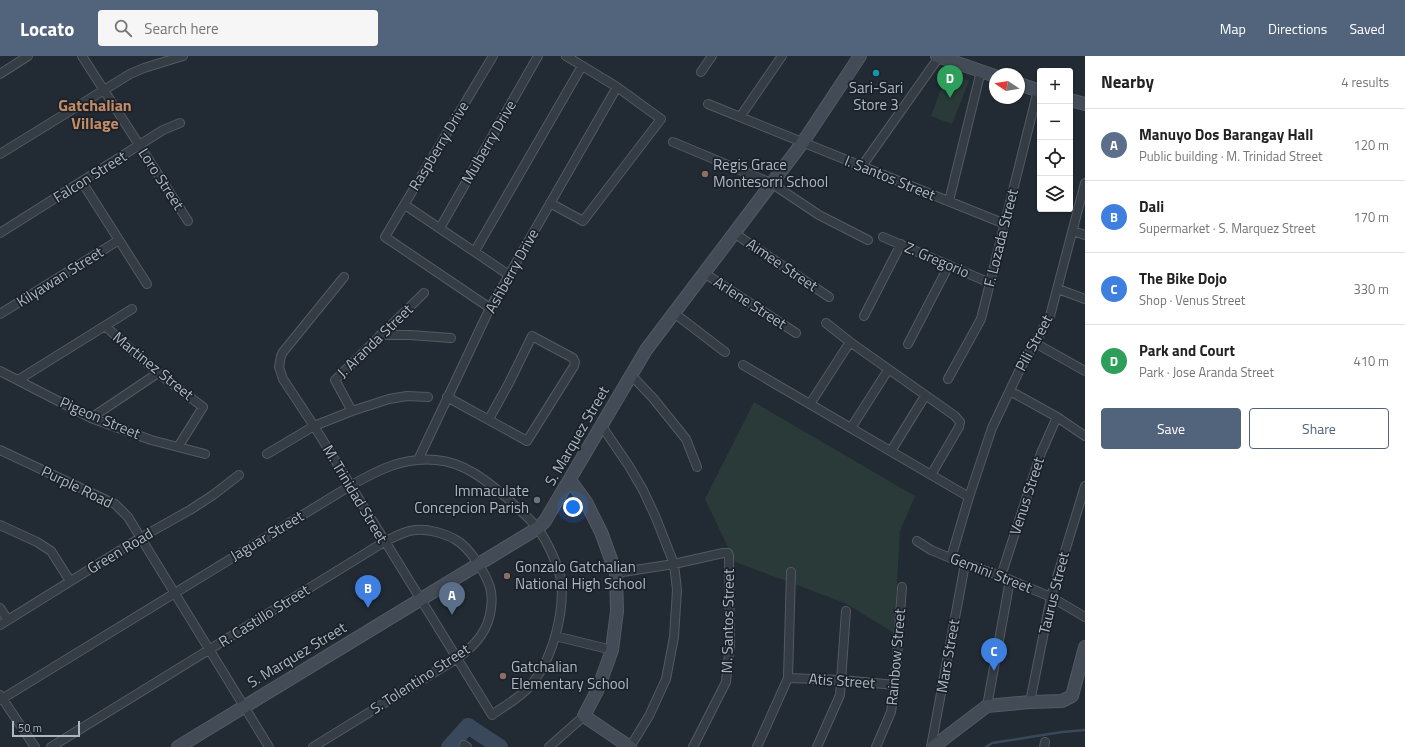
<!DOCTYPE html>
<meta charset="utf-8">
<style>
body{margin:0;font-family:"Titillium Web",sans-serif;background:#f6f6f6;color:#222}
.controls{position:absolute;right:12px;top:12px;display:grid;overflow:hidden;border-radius:4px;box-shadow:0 1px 3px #0004}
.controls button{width:36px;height:36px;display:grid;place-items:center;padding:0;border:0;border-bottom:1px solid #e0e0e0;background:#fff;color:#222;font:20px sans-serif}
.compass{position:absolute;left:989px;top:12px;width:36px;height:36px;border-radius:50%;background:#fff;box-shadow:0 1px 3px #0004;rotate:282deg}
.scale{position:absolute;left:12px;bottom:10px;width:68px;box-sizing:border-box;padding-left:4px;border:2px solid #afb7c1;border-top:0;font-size:11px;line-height:14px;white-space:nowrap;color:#afb7c1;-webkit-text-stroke:3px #1a2128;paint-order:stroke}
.you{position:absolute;left:573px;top:451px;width:14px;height:14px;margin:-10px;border:3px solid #fff;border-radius:50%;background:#1a73e8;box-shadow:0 0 0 6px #1a73e833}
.badge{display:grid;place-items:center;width:26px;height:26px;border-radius:50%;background:#51647c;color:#fff;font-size:13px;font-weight:700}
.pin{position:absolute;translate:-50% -33px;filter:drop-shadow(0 1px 2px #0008)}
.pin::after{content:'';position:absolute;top:21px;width:14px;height:12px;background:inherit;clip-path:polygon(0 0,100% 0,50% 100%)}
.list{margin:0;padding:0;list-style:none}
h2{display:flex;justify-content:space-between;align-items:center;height:52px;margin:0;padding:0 16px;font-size:17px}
h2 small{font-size:13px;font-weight:400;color:#767676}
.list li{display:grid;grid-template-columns:26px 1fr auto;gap:12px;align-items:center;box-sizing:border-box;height:72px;padding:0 16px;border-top:1px solid #e0e0e0}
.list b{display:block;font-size:15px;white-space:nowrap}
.list p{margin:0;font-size:13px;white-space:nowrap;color:#767676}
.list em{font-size:13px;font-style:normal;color:#767676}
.actions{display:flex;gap:8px;padding:12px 16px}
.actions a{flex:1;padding:9px 0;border:1px solid #51647c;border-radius:4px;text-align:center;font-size:14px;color:#51647c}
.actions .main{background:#51647c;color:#fff}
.icon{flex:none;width:22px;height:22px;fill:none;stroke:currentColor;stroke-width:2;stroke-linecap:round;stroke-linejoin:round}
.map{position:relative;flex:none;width:1085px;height:691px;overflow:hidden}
header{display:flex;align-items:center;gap:24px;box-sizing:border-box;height:56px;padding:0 20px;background:#51647c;color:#fff}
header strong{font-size:19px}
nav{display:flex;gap:22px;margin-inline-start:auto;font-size:14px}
.search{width:280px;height:36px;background:#f6f6f6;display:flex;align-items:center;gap:10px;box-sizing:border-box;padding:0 14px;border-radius:4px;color:#767676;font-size:15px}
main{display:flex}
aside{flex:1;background:#fff}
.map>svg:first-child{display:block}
</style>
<header>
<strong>Locato</strong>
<div class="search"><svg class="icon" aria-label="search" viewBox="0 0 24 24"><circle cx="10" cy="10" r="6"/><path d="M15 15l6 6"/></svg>Search here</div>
<nav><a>Map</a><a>Directions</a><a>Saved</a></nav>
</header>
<main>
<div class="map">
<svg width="1085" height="691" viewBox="0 0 1085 691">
<rect width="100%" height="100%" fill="#222a33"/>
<path fill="#293a39" d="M947 17 969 25 952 68 931 60Z
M754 346 915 440 900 475 894 577 845 547 735 506 705 443Z"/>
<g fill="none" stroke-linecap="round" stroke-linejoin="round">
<path stroke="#39495b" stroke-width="2.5" d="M986 691 992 687 1062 676 1085 674"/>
<path stroke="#39495b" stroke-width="16" d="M449 691 468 670 500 691"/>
<g stroke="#525a62" stroke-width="10">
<path id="street" d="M82 0 188 165
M701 16 712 0
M0 18 28 0
M708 48 1005 168
M740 61 782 0
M673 86 771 127 819 159 868 184
M0 98 130 18 144 12 183 0
M862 110 939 1
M82 126 147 228
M949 145 981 15
M550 147 583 165 661 63 617 31 566 0
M405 149 509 219
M440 172 538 0
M1073 175 1085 179
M0 177 163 74 180 67
M734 177 829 241
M883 181 990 227
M475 195 582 10
M704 217 796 277
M1058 233 1085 243
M490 252 385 181 493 0
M674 257 725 296
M0 258 119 184
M864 260 901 188
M105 270 158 317 203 351 178 391
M380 279H410L451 282
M850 286 955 360 960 366 959 371 931 419
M1035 287 1085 315
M908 288 949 209
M743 309 969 441
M0 315 91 362 151 384 205 398
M631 319 653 342 686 383 697 411
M948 323 981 263 1038 34
M18 324 132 253
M1010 335 1057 361 1085 380
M447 341 527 385 574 310 575 306 573 302 532 280 509 327 489 363
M810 348 850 286 826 267
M352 355 335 324 424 237
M91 362 158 317
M601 369 629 410 643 434 656 462 674 508 677 534 674 581 666 623 649 660 630 691
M851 372 888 314
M0 394 115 448 128 461 269 691
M891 395 925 340
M267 398 314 370 352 355 389 343 407 340 428 341
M418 404 490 252 617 31
M0 469 37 486 51 495 70 525
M917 485 931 494 965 508 1001 520 1051 541 1085 561
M951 502 969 441 992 372 1021 311 1050 260 1085 127
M616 517 674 508 723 497H728L729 499 730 589 726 626 693 691
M1001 520 1041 397 1057 361
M0 552 8 564
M0 569 140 482 190 454 213 439 239 419
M555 580 612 594
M788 622 842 624 895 629
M0 639 35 691
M0 644 350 430C378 414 403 401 436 404 464 406 487 425 507 442 517 452 529 461 537 472 547 484 558 509 561 524 565 557 552 605 530 630 520 642 504 650 492 659L314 370 283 323 279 311 281 300 283 296 344 221
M1030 646 1051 541 1085 430
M987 650 1010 524
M464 689 467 691
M51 691 384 486C394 481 404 475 415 474 428 473 445 477 456 484 469 491 485 516 490 531 492 538 492 545 491 552 489 574 474 591 456 603L313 691
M549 691 584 660
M757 691 788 622 791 516
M817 691 840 639 846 555
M876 691 891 656 895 629 902 531
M931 691 965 508
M1044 691 1045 686"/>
</g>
<g stroke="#525a62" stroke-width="14">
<path id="secondary" d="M937 0 995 20
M1019 28 1040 35
M1070 44 1085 48
M570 424 586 446 601 476 616 517 617 555 612 594 598 633 584 660 630 691
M178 691 538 472 545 465 646 294 803 86 860 0
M933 691 987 650 1030 646 1062 645 1072 640 1085 591"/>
</g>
<use href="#street" stroke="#353c44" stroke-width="8"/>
<use href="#secondary" stroke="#434b56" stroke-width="12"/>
</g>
<circle fill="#0f9aa8" stroke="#1a2128" stroke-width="1.5" cx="876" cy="17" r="4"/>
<g fill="#8d6e63" stroke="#1a2128" stroke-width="1.5">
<circle cx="705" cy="118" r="4"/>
<circle cx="507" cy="520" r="4"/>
<circle cx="503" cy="620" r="4"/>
</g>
<circle fill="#6b7280" stroke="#1a2128" stroke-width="1.5" cx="537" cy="444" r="4"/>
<g text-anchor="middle" stroke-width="3.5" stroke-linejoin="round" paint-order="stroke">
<g font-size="15" fill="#afb7c1" stroke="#1a2128" text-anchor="start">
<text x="876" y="37" text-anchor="middle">Sari-Sari<tspan x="876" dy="17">Store 3</tspan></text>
<text x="713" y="114">Regis Grace<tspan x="713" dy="17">Montesorri School</tspan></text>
<text x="529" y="440" text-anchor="end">Immaculate<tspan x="529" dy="17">Concepcion Parish</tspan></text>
<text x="515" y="516">Gonzalo Gatchalian<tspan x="515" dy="17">National High School</tspan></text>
<text x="511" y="616">Gatchalian<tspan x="511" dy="17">Elementary School</tspan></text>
</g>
<g font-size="15" fill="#afb7c1" stroke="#1a2128">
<text transform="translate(489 86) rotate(-60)" y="5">Mulberry Drive</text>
<text transform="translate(439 90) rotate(-59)" y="5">Raspberry Drive</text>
<text transform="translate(90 121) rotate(-32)" y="5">Falcon Street</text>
<text transform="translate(890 122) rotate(22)" y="5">I. Santos Street</text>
<text transform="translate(161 123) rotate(57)" y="5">Loro Street</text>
<text transform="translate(1001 182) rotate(-76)" y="5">F. Lozada Street</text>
<text transform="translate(937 204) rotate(23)" y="5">Z. Gregorio</text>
<text transform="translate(782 209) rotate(34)" y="5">Aimee Street</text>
<text transform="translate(512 215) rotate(-61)" y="5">Ashberry Drive</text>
<text transform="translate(60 221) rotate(-32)" y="5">Kilyawan Street</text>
<text transform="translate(750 247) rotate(33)" y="5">Arlene Street</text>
<text transform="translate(375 285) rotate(-44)" y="5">J. Aranda Street</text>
<text transform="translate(1034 287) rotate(-62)" y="5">Pili Street</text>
<text transform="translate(153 310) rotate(39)" y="5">Martinez Street</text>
<text transform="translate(100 362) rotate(23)" y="5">Pigeon Street</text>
<text transform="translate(577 380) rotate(-60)" y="5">S. Marquez Street</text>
<text transform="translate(77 431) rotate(26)" y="5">Purple Road</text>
<text transform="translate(355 438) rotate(59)" y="5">M. Trinidad Street</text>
<text transform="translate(1027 440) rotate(-72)" y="5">Venus Street</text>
<text transform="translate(267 480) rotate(-31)" y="5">Jaguar Street</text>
<text transform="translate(120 495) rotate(-31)" y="5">Green Road</text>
<text transform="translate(991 517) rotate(21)" y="5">Gemini Street</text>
<text transform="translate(1054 537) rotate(-76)" y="5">Taurus Street</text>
<text transform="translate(264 560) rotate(-32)" y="5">R. Castillo Street</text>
<text transform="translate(728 565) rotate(-89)" y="5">M. Santos Street</text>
<text transform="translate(297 599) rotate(-31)" y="5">S. Marquez Street</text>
<text transform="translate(948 600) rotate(-80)" y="5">Mars Street</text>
<text transform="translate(896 601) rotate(-85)" y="5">Rainbow Street</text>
<text transform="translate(420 623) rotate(-33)" y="5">S. Tolentino Street</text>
<text transform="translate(842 625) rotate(4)" y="5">Atis Street</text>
</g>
<g font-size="16" font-weight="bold" fill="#c48b66" stroke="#1a2128">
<text x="95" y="55">Gatchalian<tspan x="95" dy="18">Village</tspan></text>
</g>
</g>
</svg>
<div class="controls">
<button>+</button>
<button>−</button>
<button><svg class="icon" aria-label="locate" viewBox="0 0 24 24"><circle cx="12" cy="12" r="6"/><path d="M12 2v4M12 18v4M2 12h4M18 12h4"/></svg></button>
<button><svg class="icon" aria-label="layers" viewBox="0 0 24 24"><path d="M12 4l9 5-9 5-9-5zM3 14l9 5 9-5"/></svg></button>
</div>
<svg class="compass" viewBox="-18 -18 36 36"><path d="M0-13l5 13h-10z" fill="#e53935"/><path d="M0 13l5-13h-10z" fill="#767676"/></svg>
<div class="scale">50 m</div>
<div class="you"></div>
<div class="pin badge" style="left:452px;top:559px;background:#5c6f8a">A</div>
<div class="pin badge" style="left:368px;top:552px;background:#3f7fe0">B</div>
<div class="pin badge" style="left:994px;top:615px;background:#3f7fe0">C</div>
<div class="pin badge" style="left:950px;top:42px;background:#2e9e5b">D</div>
</div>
<aside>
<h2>Nearby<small>4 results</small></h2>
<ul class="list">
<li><span class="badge" style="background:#5c6f8a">A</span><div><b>Manuyo Dos Barangay Hall</b><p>Public building · M. Trinidad Street</p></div><em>120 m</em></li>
<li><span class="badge" style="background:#3f7fe0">B</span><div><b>Dali</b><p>Supermarket · S. Marquez Street</p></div><em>170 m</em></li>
<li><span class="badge" style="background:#3f7fe0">C</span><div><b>The Bike Dojo</b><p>Shop · Venus Street</p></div><em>330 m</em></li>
<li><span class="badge" style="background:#2e9e5b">D</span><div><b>Park and Court</b><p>Park · Jose Aranda Street</p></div><em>410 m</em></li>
</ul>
<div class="actions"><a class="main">Save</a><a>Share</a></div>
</aside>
</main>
